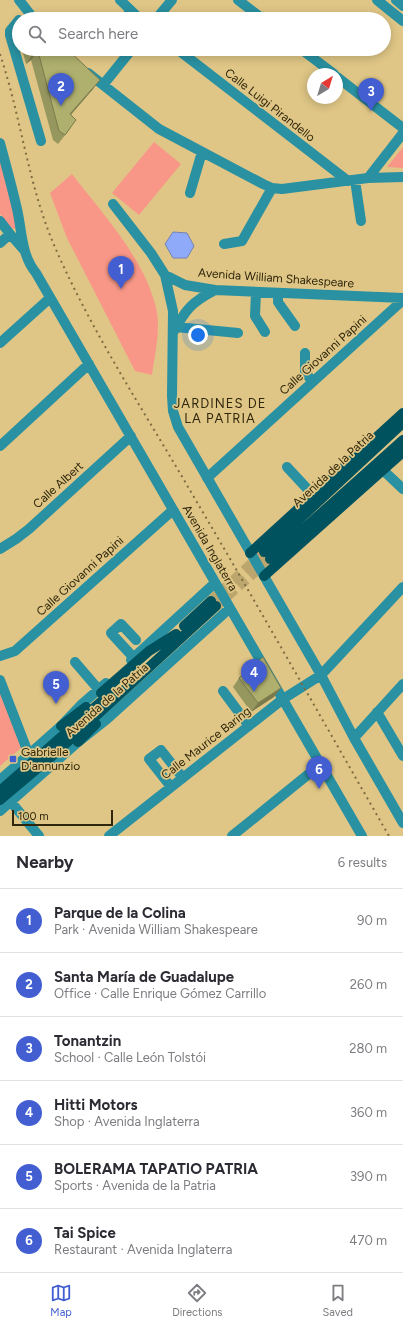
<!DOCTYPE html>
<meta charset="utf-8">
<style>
body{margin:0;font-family:Figtree,sans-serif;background:#f7f7f7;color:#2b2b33}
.compass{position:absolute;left:307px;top:68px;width:36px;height:36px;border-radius:50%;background:#fff;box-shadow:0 2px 10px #0003;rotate:38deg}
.scale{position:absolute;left:12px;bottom:10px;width:101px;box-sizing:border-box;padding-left:4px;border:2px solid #30260b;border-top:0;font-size:11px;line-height:14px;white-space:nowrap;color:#30260b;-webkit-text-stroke:3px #dfc686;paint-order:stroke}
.you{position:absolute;left:198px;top:335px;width:14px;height:14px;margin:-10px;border:3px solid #fff;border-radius:50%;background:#1a73e8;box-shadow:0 0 0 6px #1a73e833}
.badge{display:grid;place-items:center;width:26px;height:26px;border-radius:50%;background:#425ed1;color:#fff;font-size:13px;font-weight:700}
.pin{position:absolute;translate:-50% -33px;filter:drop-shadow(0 1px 2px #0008)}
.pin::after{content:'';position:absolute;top:21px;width:14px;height:12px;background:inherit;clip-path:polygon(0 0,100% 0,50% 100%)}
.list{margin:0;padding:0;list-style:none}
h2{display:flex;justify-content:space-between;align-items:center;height:52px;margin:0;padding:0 16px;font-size:17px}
h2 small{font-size:13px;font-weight:400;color:#7c7c81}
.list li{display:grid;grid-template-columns:26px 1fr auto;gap:12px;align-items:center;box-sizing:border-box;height:64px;padding:0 16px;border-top:1px solid #e1e1e2}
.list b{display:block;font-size:15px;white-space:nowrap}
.list p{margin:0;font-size:13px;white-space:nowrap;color:#7c7c81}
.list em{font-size:13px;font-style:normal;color:#7c7c81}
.icon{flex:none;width:22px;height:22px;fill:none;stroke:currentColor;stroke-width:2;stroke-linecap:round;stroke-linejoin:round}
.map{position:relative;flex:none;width:403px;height:836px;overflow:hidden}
.search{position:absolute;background:#fff;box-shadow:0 2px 10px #0003;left:12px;right:12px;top:12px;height:44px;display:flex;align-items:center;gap:10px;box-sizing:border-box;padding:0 14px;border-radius:22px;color:#7c7c81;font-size:15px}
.sheet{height:436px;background:#fff}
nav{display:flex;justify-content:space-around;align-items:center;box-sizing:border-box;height:56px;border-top:1px solid #e1e1e2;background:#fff;font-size:11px;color:#7c7c81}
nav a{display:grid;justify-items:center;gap:2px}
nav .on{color:#425ed1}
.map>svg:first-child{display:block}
</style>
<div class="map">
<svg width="403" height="836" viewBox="0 0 403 836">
<rect width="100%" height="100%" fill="#dfc686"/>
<path fill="#f89788" d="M154 142 181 164 139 215 112 193Z
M403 147V168L387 167Z
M0 159 17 226 15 229 10 228 0 214Z
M72 174C102 213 145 259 156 308 161 329 155 353 152 375L135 371 67 238 50 193Z
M0 691 21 748 0 766Z"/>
<path fill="#8faaf9" stroke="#7282b2" d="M173 232 187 233 194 246 187 258H173L165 244Z"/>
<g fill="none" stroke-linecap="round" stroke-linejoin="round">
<path stroke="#bca66d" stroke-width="10" stroke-dasharray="10 5" stroke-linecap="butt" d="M211 601 264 552
M216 606 270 559"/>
<path stroke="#2991a1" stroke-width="10" d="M19 0 34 19
M120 0 140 19
M238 0 263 19
M377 0 403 21
M396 0 403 6
M124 19 131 11
M156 19 172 0
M19 20 10 31V35L41 141
M177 49 348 181
M301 49 334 74
M88 73 159 129 263 184 272 188 282 189 368 178 403 177
M337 77 403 128
M103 85 132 49
M0 143C6 165 12 187 17 209 22 230 21 255 36 273L362 836
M368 178 403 133
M355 180 361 221
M190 193 202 152
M113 204 151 253 165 275 185 285 215 290 403 298
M0 221 10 234 24 250
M0 243 10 234
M224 244 242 241 272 188
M165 275 173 311 172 396 173 411 178 427 321 675 354 738 403 823
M256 292 255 316 265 332
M278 293V302L280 305 295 326
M176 327 238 333
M174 331C186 309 192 302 215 290
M0 343 50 298
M305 353V371L312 382
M0 446 89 364
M287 467 313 495
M383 470 403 489
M207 478 403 300
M0 549 16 539 29 529 131 436
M0 656 15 651 173 510
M134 658 111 633 121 624 136 640
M131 660 215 583
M75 662 99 690
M0 680 29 755
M223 691 249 726
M377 712 403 756
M354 738 403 684
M0 780 61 726 82 704 106 683
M171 787 149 759 161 750 183 778
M11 802 39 836
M0 811 78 742 107 719 230 608
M109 836 283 699 321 675 403 587
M232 836 321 764"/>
<path stroke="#00535e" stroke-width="10" d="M264 552 403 423
M250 553 403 413
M270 559 403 440
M264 576 403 452
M184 626 211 601
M101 693 149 651 176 634
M61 726 86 707
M78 742 96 724
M0 791 112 692
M0 800 51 757 216 606"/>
<path stroke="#7c6c40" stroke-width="2" stroke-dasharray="2 4" stroke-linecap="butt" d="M0 54C21 117 28 184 54 245 91 331 144 411 191 492 258 606 323 721 389 836"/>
</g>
<path fill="#96975f" d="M19 26V34L17 28Z
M22 49H67L93 89 71 115 70 129 58 144 53 140 31 60 26 64Z
M239 678 274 697 251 712 233 687Z"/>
<path fill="#7a7b4d" d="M38 51 31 60 26 64 32 55Z
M100 80 93 89 63 123 70 114Z
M281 688 274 697 251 712 258 703Z"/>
<path fill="#afb06e" stroke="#7a7b4d" d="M33 12 39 19H24Z
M31 49H67L100 80 70 114 76 120 65 135 59 131 38 51 32 55Z
M263 657 281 688 258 703 239 678Z"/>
<rect fill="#425ed1" stroke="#dfc686" stroke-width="1.5" x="9" y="755" width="8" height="8" rx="2"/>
<g text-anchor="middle" stroke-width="3.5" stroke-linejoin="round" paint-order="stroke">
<g font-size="12" fill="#30260b" stroke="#dfc686">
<text transform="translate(270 105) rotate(38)" y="4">Calle Luigi Pirandello</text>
<text transform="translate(276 278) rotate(4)" y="4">Avenida William Shakespeare</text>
<text transform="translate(323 355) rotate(-42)" y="4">Calle Giovanni Papini</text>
<text transform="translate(333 469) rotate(-43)" y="4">Avenida de la Patria</text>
<text transform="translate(58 485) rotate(-42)" y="4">Calle Albert</text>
<text transform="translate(210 548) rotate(60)" y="4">Avenida Inglaterra</text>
<text transform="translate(80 576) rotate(-42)" y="4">Calle Giovanni Papini</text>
<text transform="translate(107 700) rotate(-41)" y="4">Avenida de la Patria</text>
<text transform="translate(206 743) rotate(-38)" y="4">Calle Maurice Baring</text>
</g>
<g font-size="12" fill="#30260b" stroke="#dfc686" text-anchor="start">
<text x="21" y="756">Gabrielle<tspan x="21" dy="14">D'annunzio</tspan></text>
</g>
<g font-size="13" letter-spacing="1" fill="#30260b" stroke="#dfc686">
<text x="220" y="408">JARDINES DE<tspan x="220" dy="15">LA PATRIA</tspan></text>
</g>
</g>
</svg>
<svg class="compass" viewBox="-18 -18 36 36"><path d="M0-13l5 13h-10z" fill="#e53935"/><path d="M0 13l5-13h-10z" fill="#7c7c81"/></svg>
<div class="scale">100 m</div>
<div class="you"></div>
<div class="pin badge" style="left:121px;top:289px">1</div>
<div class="pin badge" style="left:61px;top:106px">2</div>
<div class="pin badge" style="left:371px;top:111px">3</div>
<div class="pin badge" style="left:254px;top:692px">4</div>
<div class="pin badge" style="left:56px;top:704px">5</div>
<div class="pin badge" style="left:319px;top:789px">6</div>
<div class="search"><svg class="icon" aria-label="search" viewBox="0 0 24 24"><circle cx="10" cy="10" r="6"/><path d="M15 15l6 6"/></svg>Search here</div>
</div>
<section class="sheet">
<h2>Nearby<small>6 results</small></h2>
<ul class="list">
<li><span class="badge">1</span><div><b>Parque de la Colina</b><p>Park · Avenida William Shakespeare</p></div><em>90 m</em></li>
<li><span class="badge">2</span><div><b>Santa María de Guadalupe</b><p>Office · Calle Enrique Gómez Carrillo</p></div><em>260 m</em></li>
<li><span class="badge">3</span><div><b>Tonantzin</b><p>School · Calle León Tolstói</p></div><em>280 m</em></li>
<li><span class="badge">4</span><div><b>Hitti Motors</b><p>Shop · Avenida Inglaterra</p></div><em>360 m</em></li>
<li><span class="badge">5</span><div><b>BOLERAMA TAPATIO PATRIA</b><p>Sports · Avenida de la Patria</p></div><em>390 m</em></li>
<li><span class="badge">6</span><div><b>Tai Spice</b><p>Restaurant · Avenida Inglaterra</p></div><em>470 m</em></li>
</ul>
</section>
<nav>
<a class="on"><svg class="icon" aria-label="map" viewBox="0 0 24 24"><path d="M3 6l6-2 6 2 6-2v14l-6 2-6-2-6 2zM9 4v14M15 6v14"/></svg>Map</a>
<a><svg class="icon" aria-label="directions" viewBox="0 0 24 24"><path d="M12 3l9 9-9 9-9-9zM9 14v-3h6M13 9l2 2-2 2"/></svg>Directions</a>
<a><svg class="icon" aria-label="saved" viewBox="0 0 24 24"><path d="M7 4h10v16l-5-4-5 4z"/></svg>Saved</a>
</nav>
